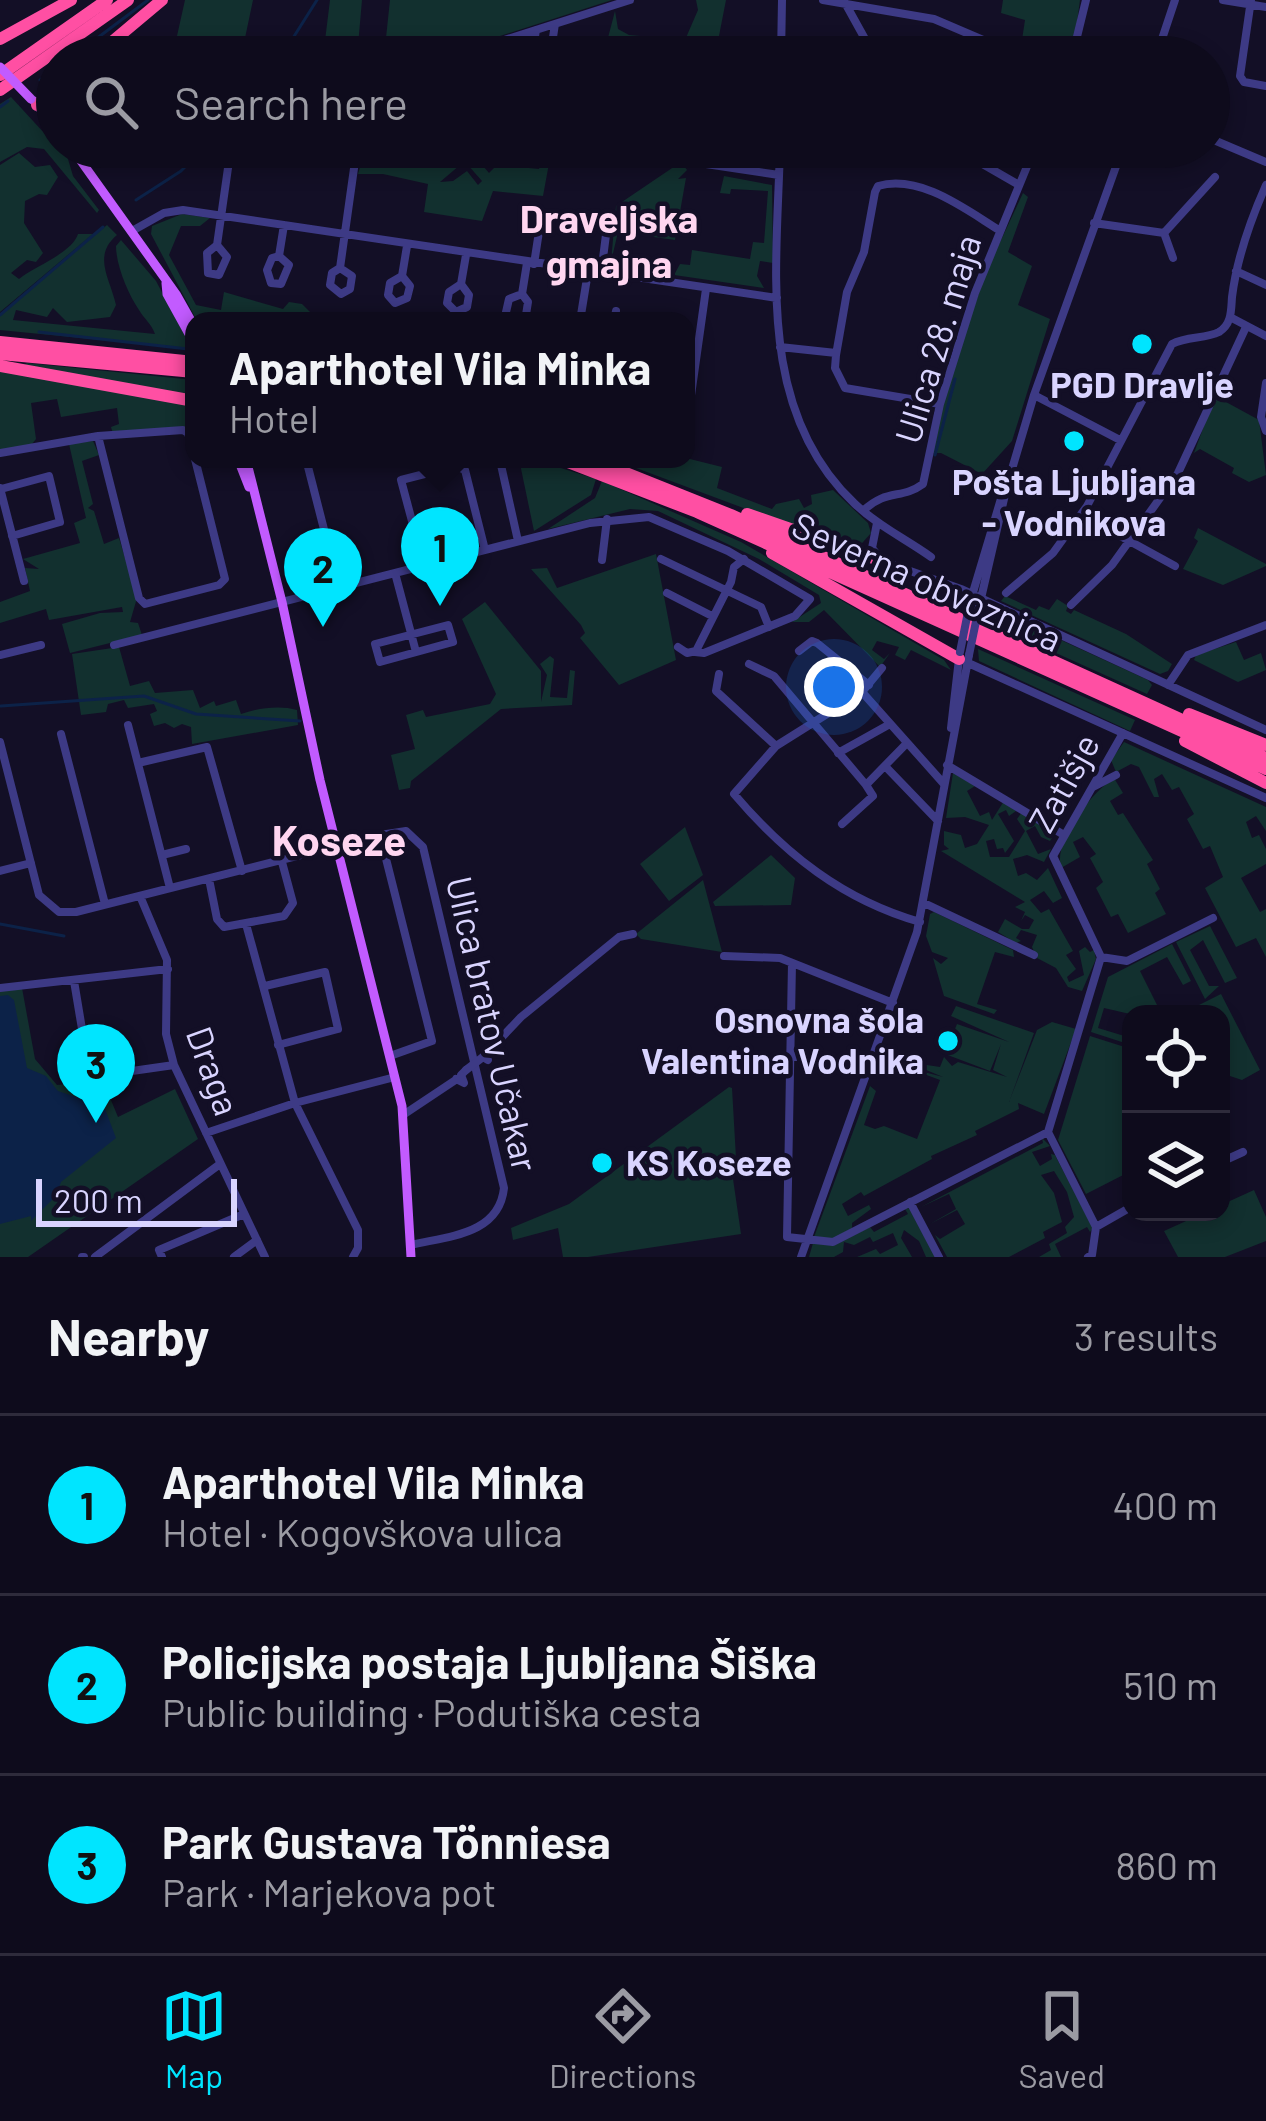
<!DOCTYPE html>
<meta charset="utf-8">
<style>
body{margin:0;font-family:Barlow,sans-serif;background:#1c1929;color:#f1f3f6}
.controls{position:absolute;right:36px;bottom:36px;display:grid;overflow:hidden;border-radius:24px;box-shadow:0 6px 18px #0003}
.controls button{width:108px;height:108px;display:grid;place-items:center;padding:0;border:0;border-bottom:3px solid #2e2b3b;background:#0e0b1c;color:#f1f3f6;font:60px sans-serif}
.scale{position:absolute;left:36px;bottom:30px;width:201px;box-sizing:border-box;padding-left:12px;border:6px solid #d9d4ff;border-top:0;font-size:33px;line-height:42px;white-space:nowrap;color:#d9d4ff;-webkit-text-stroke:9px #130f26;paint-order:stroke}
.you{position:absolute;left:834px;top:687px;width:42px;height:42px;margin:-30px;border:9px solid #fff;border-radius:50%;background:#1a73e8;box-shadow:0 0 0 18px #1a73e833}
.badge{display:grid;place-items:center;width:78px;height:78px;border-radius:50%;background:#00e5ff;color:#111;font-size:39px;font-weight:700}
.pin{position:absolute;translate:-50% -99px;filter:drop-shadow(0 3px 6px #0008)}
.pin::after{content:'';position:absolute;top:63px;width:42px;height:36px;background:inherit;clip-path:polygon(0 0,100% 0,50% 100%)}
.popup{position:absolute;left:185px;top:312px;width:510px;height:156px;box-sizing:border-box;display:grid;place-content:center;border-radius:24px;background:#0e0b1c;filter:drop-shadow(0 3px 9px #0005);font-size:39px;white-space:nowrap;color:#9b9ba3}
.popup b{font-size:45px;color:#f1f3f6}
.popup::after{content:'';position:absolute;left:50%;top:100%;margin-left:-24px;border:24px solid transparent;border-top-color:#0e0b1c}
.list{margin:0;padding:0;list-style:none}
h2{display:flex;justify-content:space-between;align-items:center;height:156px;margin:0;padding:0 48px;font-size:51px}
h2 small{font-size:39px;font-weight:400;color:#9b9ba3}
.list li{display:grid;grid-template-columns:78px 1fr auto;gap:36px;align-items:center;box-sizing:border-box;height:180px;padding:0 48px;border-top:3px solid #2e2b3b}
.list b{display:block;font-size:45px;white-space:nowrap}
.list p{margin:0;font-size:39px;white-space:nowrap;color:#9b9ba3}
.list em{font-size:39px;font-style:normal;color:#9b9ba3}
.icon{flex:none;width:66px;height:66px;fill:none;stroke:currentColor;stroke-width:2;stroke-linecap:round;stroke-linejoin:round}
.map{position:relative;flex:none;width:1266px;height:1257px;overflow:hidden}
.search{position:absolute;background:#0e0b1c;box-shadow:0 6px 18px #0003;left:36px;right:36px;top:36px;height:132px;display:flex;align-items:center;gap:30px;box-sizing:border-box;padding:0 42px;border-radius:66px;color:#9b9ba3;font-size:45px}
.sheet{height:696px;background:#0e0b1c}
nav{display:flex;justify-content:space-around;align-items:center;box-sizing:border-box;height:168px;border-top:3px solid #2e2b3b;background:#0e0b1c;font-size:33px;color:#9b9ba3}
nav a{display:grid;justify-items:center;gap:6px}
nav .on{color:#00e5ff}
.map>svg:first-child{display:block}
</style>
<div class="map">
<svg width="1266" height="1257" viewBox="0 0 1266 1257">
<rect width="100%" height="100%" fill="#130f26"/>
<path fill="#12302f" d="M185 0H253L241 57H145L148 50 186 46 183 37 177 36Z
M330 0H362L357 57H323Z
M390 0H612L435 57H384Z
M696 0H726L718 41 744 50 743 57H574L575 48 604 53 615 11 618 29 629 35 685 40 698 10Z
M1003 0H1080L1075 37 1066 57H1038L1016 48 1022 40 1025 20 1001 13Z
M11 97 68 159 73 176 99 210 97 213 44 149 27 147 0 162V104Z
M386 147 430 151 439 147 431 151 426 165 447 149 460 165 440 182 453 181 467 171 478 185 482 181 467 164 478 160 489 173 497 165 479 149 468 147H496L498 165 539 169 542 156 513 151 515 147H552L543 196 493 191 482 221 424 212 428 184 383 174H358L365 150Z
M19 153 35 167 50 165 58 177 47 195 39 194 25 201 24 223 43 253 36 262 27 260 11 273 19 279C35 266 72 253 78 234H93L0 312V165Z
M681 162 687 170 678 179 686 178 675 240 618 232 611 262 616 206Z
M724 176 772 185 773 263 760 261 757 276 764 288 674 275 680 264 690 265 692 250 750 259 753 242 764 243 768 191 731 189 730 194 720 193Z
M1023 193 1028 197 1008 252 1032 266 1018 305 1050 319 1012 441 982 474 941 453H930L940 404 987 270Z
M182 214 210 218 200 226H181L169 255 196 305 221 310 224 292 283 309 289 302 302 304 310 312 345 318 348 313 364 315 369 321 196 319 151 234 152 226Z
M107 225 117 235C92 256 110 278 116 305L110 317 67 322 53 308 47 317 16 310 13 320 155 334C151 323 145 320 139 310 128 294 116 265 116 246L121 240 156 281 192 349 0 330V315Z
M27 363 194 380V397L24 365Z
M0 369 194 404V427L113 434 111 427 119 424 117 408 61 417 57 399 31 403 36 439 32 444 0 451Z
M1215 396 1259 420 1266 475 1249 482 1232 473 1234 468 1200 449 1194 453Z
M93 441 99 455 82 461 93 504 88 508 94 511 104 544 119 538 137 598 130 622 138 623 142 635 70 653 62 624 100 613 123 612 122 607 49 620 46 609 0 623V602L30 591 25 568 39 569 23 559 80 543 74 523 86 518 69 444Z
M686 458 722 467 717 488 772 509 776 504 799 499 804 508 812 504 811 495 833 490 868 523 871 533 856 550 612 459 657 462Z
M519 459H532L596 479 591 495 534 531Z
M602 481 741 542 944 660 951 670 911 650 905 660 895 655 899 647 877 641 872 650 884 659 890 653 880 667 824 610 809 622H792L821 603 819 595 759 559 658 511 630 509 548 529 595 498Z
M1198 528 1266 564V566L1223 585 1183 569 1198 541 1194 538Z
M656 554 676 660 619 685 580 638 585 633 581 625 531 569 547 568 557 588Z
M1005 596 1036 610 1039 606 1049 610 1057 599 1068 606 1066 611 1071 614 1074 610 1126 634 1172 664 1168 671 1160 674 1001 601Z
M485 602 541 671V702L547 675 540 664 550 656 554 659 550 697 567 698 570 670 575 671 572 705 501 709 411 781 410 788 399 790 391 755 415 749 406 715 423 710 426 717 490 704 496 694 462 619Z
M993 609 1148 680 1152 685 1147 694 985 621 987 611Z
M1236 642 1244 660 1261 653 1266 670 1238 682 1194 660 1196 655Z
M119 647 130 686 149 681 155 693 193 690 200 708 214 701 216 706 236 700 241 714C258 708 280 705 297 710L298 725 192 744 191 727 182 724 174 728 165 723 154 726 150 714 157 711 154 704 128 708 124 700 108 704 106 712 81 715 72 654Z
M978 649 1135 720 1130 731 979 661Z
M1124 742 1266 807V831L1256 816 1246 822 1252 838 1259 835 1266 849V864L1241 878 1260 912 1266 909V957L1256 938 1236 947 1205 888 1223 877 1210 846 1203 849 1187 819 1194 814 1179 787 1172 790 1162 774 1154 779 1159 797H1154L1139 767 1131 764 1116 772 1111 760Z
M953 773 975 786 967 791 980 816 989 812 992 820 1004 801 1016 811 1009 816 1006 810 998 814 1014 841 1005 853 1003 848 997 849 994 839 986 841 990 857H1009L1025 831 1017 819 1022 812 1055 834 1050 841 1041 837 1035 826 1026 831 1038 854 1051 849 1044 862 1027 855 1013 859 1018 876 1026 873 1037 880 1048 868 1062 898 1053 903 1044 891 1030 900 1041 913 1049 909 1073 951 1066 955 1076 969 1067 977 1069 982 1084 975 1079 951 1085 947 1090 952 1094 950 1096 959 1082 991 1068 987 1056 968 1037 958 1032 947 1037 935 1021 930 1016 938 1021 941 1016 943 998 932 1005 919 1022 929H1029L1034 920 1025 915 1021 921 1025 912 1015 907 1025 902 941 851 949 849 944 845V831L961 835 965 848 977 844 989 825 965 817 946 818Z
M1114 778 1123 793 1110 801 1118 815 1123 813 1153 860 1147 864 1160 889 1155 893 1166 914 1128 933 1118 914 1111 917 1096 888 1103 882 1090 858 1096 854 1083 837 1073 842 1080 857 1061 868C1053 841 1092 792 1114 778Z
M685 827 703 875 669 901 640 864Z
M771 855 795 878 791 905 715 906 713 902Z
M703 880 722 952 641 939 636 934Z
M934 912 1013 950 1014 957 995 952 977 1004 997 1010 994 1014 944 996 933 958 941 964 948 958 932 952 926 936 930 914Z
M1210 926 1237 978 1225 983 1203 940 1190 950 1209 986H1219L1205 999 1176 942Z
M1172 944 1191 981 1183 985 1167 957 1140 971 1157 1005C1130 1018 1134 1014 1104 1008L1098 1028 1131 1038V1045L1091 1032 1108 977Z
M22 988 35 1059 57 1085 103 1081 118 1117 175 1089 198 1139 28 1257H0V991Z
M1221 994 1260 1070 1242 1080 1221 1073V1014H1181Z
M956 1006 1034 1033 1009 1102 1037 1030 1052 1022 1076 1029 1044 1114 1018 1103 1019 1109 975 1131 977 1135 931 1156 932 1159 864 1196 861 1192 842 1204 848 1216 869 1205 871 1209 852 1223V1228L834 1239 814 1237 870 1086 876 1091 864 1125 875 1129 884 1126 917 1139 940 1080 905 1067 943 1077 907 1062 940 1067 944 1057 952 1066 958 1062 1007 1077 993 1070 1001 1044 990 1071 945 1054 957 1024 1009 1042 951 1016Z
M1090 1036 1131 1049V1171L1086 1194 1058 1140Z
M729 1087 732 1088 736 1158 731 1165 741 1234 588 1257H563L558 1228 513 1240 511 1228 569 1204Z
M1042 1138 1050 1146 1032 1152 1040 1166 1052 1159 1051 1154 1055 1155 1093 1228 1090 1232 1087 1227 1055 1244 1061 1257H1039L1051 1250 1049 1244 1067 1233 1065 1227 1074 1217 1067 1192 1054 1171 1041 1175 1054 1193 1062 1222 1043 1232 1045 1238 1009 1257H947L935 1235 940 1239 965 1224 957 1210 930 1224 956 1209 949 1194 921 1207 1043 1143Z
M1254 1190 1266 1217V1241L1225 1257H1178L1164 1231 1206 1212H1221V1205Z
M909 1208 935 1257H926L919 1241 904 1230 901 1238 912 1257H857L876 1249 880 1254 898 1245 893 1233 873 1242 870 1237 854 1245 844 1242 843 1252 834 1257H809L813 1243 835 1245 870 1227 874 1232 908 1214 905 1209Z"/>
<path fill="#0c2248" d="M8 995 14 1000 27 1068 46 1076 58 1091 104 1106 116 1138 61 1182 56 1196 31 1221V1216L0 1224V996Z"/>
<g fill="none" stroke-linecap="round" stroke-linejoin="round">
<path stroke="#0c2248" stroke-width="3" d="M72 57 148 0
M281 57 317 0
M40 80 57 68
M0 107 8 101
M136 200 181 171 205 147
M0 315 103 227
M39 332 188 349
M935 455 955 379
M1 706 144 696 196 714 300 721
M0 924 64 936"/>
<path stroke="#3d3a85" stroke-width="8" d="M823 0 934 19 1023 57
M1223 0 1266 7
M1251 0 1240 76 1244 82 1266 86
M844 1 875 57
M451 57 630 0
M532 57 536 30
M550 57 555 24
M781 57 782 0
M1072 57 1086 0
M1156 57 1175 0
M1209 138 1266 162
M780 147C777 270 756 411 855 504 878 526 906 539 931 557
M953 147 1019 185
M780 155 820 158
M706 164 779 175
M1094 223 1164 233 1215 177
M132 231 164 213 183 210 777 298
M1164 233 1173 258
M217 245 207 253 208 273 219 275 227 257 217 245 231 147
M279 256 272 258 267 270 271 283 281 284 289 265 279 256 284 225
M534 264 540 225
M340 268 332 273 330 285 341 294 350 289 352 276 340 268 357 147
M1236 271 1266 285
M601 274 608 219
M402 276 390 283 388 295 395 303 407 298 410 286 402 276 407 246
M461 284 449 292 447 303 456 312 467 307 469 295 461 284 466 255
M1230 317 1266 336
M504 321 509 299 522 294
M525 321 528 302 522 294 527 263
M580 321 588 272
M614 321 616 311
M780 347 836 353
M1266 383 1261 417 1266 431
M1034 395 1120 440
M940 404 845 388 835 368 836 355 847 292 864 252 875 192 878 186C920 174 965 209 999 230
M686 431 706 289
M98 436 139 598 145 604 219 585 225 579 195 459
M0 453 98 436 183 430 188 433 194 456
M306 459 339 588
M501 465 518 541
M0 488 24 581
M1 489 49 476 60 522 12 536
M863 511C887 488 901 500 923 484L940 404 975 293 1035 147
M1082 515 1175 566
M877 523 872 548 882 561 961 589 1266 730
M661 559 761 607 769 627
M602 560 607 519
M424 566 401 480 456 466 465 470 485 550
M395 573 416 652
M667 593 712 616
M1006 593 1053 553 1087 506 1172 344C1187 336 1205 339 1219 332 1232 324 1231 310 1232 297 1237 257 1250 221 1266 185
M971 599 1003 492
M1071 605 1112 565 1178 473 1246 327
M979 607 1007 486 1034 395 1123 147
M448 625 453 642 380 662 375 644Z
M114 645 590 523 649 517 728 551 810 599 795 616 704 653 695 652
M678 647 687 653 696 651 731 582 734 567 744 559
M799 651 812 641 817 643 869 685
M0 655 41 645
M966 662 1266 798
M749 664 774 676 866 785 907 743
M882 668 862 692 776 746 734 794C785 854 843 900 920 922
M719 674 716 691 776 746
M1168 685 1188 655 1266 625
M862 692 944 784
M128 725 170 888
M951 728 959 659
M61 734 105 904
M0 742 39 895 59 912H76L380 835 406 831 423 847 504 1188C499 1235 448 1236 410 1245
M838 753 890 724
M138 763 207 747 242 871
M947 765 1064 835
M885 766 938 821
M1093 787 1116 775
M842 824 873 796 866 785
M380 835 432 1041 390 1056
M162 855 186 849
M0 871 31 863
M209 879 217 919 224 927 284 916 293 903 282 862
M140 896 167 960 166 1034 174 1065 265 1257
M924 903 1034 955
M246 924 295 1103 358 1230V1248L353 1257
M724 956 780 958 893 1003
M1101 957 1127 961 1213 918
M792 963 787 1237 833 1242 1048 1132 1101 957 1053 856 1123 733
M74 981 90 1077 174 1065
M265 986 325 972 338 1029 278 1045
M0 988 168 969
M789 1055 868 1072
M483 1057 488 1060 486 1054 521 1017 619 937 633 934
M456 1079 464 1083 461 1075 466 1070
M403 1115 457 1079
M1048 1132 1096 1227
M206 1133 295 1103 395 1077
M1221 1162 1243 1152
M910 1202 939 1257
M82 1257H84
M95 1257 220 1164
M162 1257 159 1250 244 1214
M234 1257 257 1240
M801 1257 917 932 969 655
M1088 1257 1092 1255 1096 1227 1131 1207"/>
<path stroke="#c25bff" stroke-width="9" d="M34 101 57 130
M71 147 176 294 194 326
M166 283 167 294 194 343
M238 459 249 487
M246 459 282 602 320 780 402 1106 411 1257"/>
<path stroke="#ff4fa3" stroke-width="12" d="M0 39 71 0
M94 57 162 0
M0 75 107 0
M0 90 128 0
M37 105 57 86
M191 337 194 332
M0 342 194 362
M0 354 194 372
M0 366 194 401
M560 459 697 512 1266 769
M591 459 731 515 1266 758
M747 514 882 561
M772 553 959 659
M1189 714 1266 745
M1185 741 1266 783"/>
<path stroke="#3d3a85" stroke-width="8" d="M960 652 970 602
M969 655 979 607
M466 1070 483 1057"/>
<path stroke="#c25bff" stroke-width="9" d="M0 67 31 99"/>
</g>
<g fill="#00e5ff" stroke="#130f26" stroke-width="4.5">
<circle cx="1142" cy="344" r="12"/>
<circle cx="1074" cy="441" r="12"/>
<circle cx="948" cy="1041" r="12"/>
<circle cx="602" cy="1163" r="12"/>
</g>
<g text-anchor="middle" stroke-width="9" stroke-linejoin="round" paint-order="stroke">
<g font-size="36" fill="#d9d4ff" stroke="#130f26">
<text transform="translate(938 339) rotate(-73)" y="13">Ulica 28. maja</text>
<text transform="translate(927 582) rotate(24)" y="13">Severna obvoznica</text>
<text transform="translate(1064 783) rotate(-61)" y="13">Zatišje</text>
<text transform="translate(492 1024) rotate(77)" y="13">Ulica bratov Učakar</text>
<text transform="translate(213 1071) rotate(70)" y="13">Draga</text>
</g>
<g font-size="36" font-weight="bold" fill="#d9d4ff" stroke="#130f26">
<text x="1142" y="398">PGD Dravlje</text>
<text x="1074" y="495">Pošta Ljubljana<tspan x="1074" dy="41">- Vodnikova</tspan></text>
<text x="924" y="1033" text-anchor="end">Osnovna šola<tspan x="924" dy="41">Valentina Vodnika</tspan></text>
<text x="626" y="1176" text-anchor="start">KS Koseze</text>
</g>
<g font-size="39" font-weight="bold" fill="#ffd6f0" stroke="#130f26">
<text x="609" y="233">Draveljska<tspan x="609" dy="45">gmajna</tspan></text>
</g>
<g font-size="42" font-weight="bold" fill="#ffd6f0" stroke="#130f26">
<text x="339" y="856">Koseze</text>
</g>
</g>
</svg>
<div class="controls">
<button><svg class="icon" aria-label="locate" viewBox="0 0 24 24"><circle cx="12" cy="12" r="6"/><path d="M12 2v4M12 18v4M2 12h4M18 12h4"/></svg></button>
<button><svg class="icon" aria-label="layers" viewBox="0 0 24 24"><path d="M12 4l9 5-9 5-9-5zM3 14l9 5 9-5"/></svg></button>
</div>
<div class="scale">200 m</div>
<div class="you"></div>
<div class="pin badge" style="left:440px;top:606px">1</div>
<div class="popup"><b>Aparthotel Vila Minka</b>Hotel</div>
<div class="pin badge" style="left:323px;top:627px">2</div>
<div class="pin badge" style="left:96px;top:1123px">3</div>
<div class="search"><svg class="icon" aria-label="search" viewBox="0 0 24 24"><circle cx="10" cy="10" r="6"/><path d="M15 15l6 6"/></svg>Search here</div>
</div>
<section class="sheet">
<h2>Nearby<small>3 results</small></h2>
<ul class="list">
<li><span class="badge">1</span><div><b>Aparthotel Vila Minka</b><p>Hotel · Kogovškova ulica</p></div><em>400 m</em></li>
<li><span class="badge">2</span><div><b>Policijska postaja Ljubljana Šiška</b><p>Public building · Podutiška cesta</p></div><em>510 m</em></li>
<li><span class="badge">3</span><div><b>Park Gustava Tönniesa</b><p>Park · Marjekova pot</p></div><em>860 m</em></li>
</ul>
</section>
<nav>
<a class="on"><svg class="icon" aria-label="map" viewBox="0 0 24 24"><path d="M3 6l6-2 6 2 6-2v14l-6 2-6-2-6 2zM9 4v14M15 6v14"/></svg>Map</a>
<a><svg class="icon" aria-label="directions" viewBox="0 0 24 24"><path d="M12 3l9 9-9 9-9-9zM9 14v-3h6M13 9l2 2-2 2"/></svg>Directions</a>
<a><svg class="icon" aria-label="saved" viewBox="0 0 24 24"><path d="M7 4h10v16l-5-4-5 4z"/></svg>Saved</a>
</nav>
